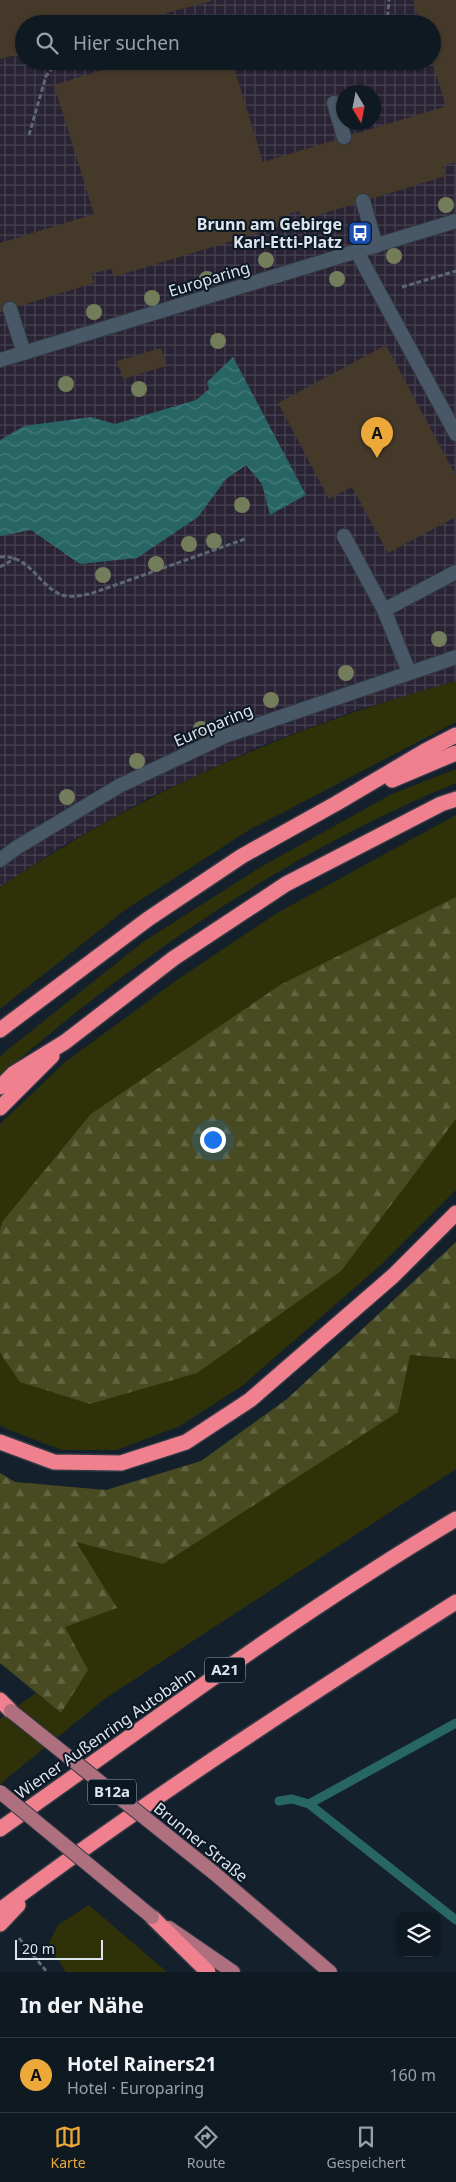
<!DOCTYPE html>
<html lang="de">
<meta charset="utf-8">
<style>
body{margin:0;font-family:"Noto Sans",sans-serif;background:#18222a;color:#f1f3f6}
.controls{position:absolute;right:15px;bottom:15px;display:grid;overflow:hidden;border-radius:10px;box-shadow:0 1px 4px #0004}
.controls button{width:45px;height:45px;display:grid;place-items:center;padding:0;border:0;border-bottom:1px solid #2f3840;background:#0f1922;color:#f1f3f6;font:25px sans-serif}
.compass{position:absolute;left:336px;top:85px;width:45px;height:45px;border-radius:50%;background:#0f1922;box-shadow:0 1px 4px #0004;rotate:170deg}
.scale{position:absolute;left:15px;bottom:12px;width:88px;box-sizing:border-box;padding-left:5px;border:2px solid #dce4ed;border-top:0;font-size:14px;line-height:18px;white-space:nowrap;color:#dce4ed;-webkit-text-stroke:4px #0b1723;paint-order:stroke}
.you{position:absolute;left:212px;top:1139px;width:18px;height:18px;margin:-12px;border:4px solid #fff;border-radius:50%;background:#1a73e8;box-shadow:0 0 0 8px #1a73e833}
.badge{display:grid;place-items:center;width:32px;height:32px;border-radius:50%;background:#eca93a;color:#111;font-size:16px;font-weight:700}
.pin{position:absolute;translate:-50% -41px;filter:drop-shadow(0 1px 2px #0008)}
.pin::after{content:'';position:absolute;top:26px;width:18px;height:15px;background:inherit;clip-path:polygon(0 0,100% 0,50% 100%)}
.list{margin:0;padding:0;list-style:none}
h2{display:flex;justify-content:space-between;align-items:center;height:65px;margin:0;padding:0 20px;font-size:21px}
h2 small{font-size:16px;font-weight:400;color:#9ba0a5}
.list li{display:grid;grid-template-columns:32px 1fr auto;gap:15px;align-items:center;box-sizing:border-box;height:75px;padding:0 20px;border-top:1px solid #2f3840}
.list b{display:block;font-size:19px;white-space:nowrap}
.list p{margin:0;font-size:16px;white-space:nowrap;color:#9ba0a5}
.list em{font-size:16px;font-style:normal;color:#9ba0a5}
.icon{flex:none;width:28px;height:28px;fill:none;stroke:currentColor;stroke-width:2;stroke-linecap:round;stroke-linejoin:round}
.map{position:relative;flex:none;width:456px;height:1972px;overflow:hidden}
.search{position:absolute;background:#0f1922;box-shadow:0 1px 4px #0004;left:15px;right:15px;top:15px;height:55px;display:flex;align-items:center;gap:12px;box-sizing:border-box;padding:0 18px;border-radius:28px;color:#9ba0a5;font-size:19px}
.sheet{height:140px;background:#0f1922}
nav{display:flex;justify-content:space-around;align-items:center;box-sizing:border-box;height:70px;border-top:1px solid #2f3840;background:#0f1922;font-size:14px;color:#9ba0a5}
nav a{display:grid;justify-items:center;gap:2px}
nav .on{color:#eca93a}
.map>svg:first-child{display:block}
</style>
<div class="map">
<svg width="456" height="1972" viewBox="0 0 456 1972">
<defs>
<pattern id="industrial-grid" width="8" height="8" patternUnits="userSpaceOnUse" patternTransform="scale(1.25)"><rect width="8" height="8" fill="#292333"/><path d="M0 4h8M4 0v8" fill="none" stroke="#474351"/></pattern>
<pattern id="forest-firs" width="22" height="20" patternUnits="userSpaceOnUse" patternTransform="scale(1.25)"><rect width="22" height="20" fill="#484b21"/><path d="M5 1l3.5 6h-7zM16 11l3.5 6h-7z" fill="#626542"/></pattern>
<pattern id="water-waves" width="16" height="10" patternUnits="userSpaceOnUse" patternTransform="scale(1.25)"><rect width="16" height="10" fill="#286565"/><path d="M0 5q4-4 8 0t8 0" fill="none" stroke="#477b7b"/></pattern>
</defs>
<rect width="100%" height="100%" fill="#14212d"/>
<path fill="url(#industrial-grid)" fill-rule="evenodd" d="M0 0H456V681L354 711 258 747 146 799 59 848 0 887ZM24 24H432V61H24ZM344 92H374V122H344Z"/>
<path fill="#2f3108" d="M456 681V722L249 830 125 910 0 1009V887C143 791 290 727 456 681Z
M456 769V783C288 852 136 957 0 1076V1056L143 942 259 868 392 794Z
M456 815V1190L382 1264 242 1386 180 1426 117 1450H62L4 1428 0 1425V1124L64 1063 174 982 277 913Z
M409 1355 456 1359V1469L106 1698 0 1784V1719L36 1693 61 1713 64 1627 76 1541Z
M89 1905 167 1972H66L48 1945 58 1925Z"/>
<path fill="url(#forest-firs)" d="M456 897V1119L341 1271 197 1373 90 1404 20 1382 0 1353V1231L2 1222 91 1114 280 985Z
M456 1242V1359L410 1355 398 1412 163 1564 76 1542 117 1608 65 1627 88 1670 61 1713 0 1663V1473L15 1482 106 1490 201 1461 287 1399Z"/>
<path fill="url(#water-waves)" d="M233 357 306 495 270 515 262 484 246 465 226 479 198 517 137 558 80 564 31 530 0 536V440L24 426 91 417 115 424 196 400 209 389 207 382Z"/>
<g fill="none" stroke-linecap="round" stroke-linejoin="round">
<path stroke="#286565" stroke-width="9" d="M279 1801 292 1799 309 1804 456 1920
M309 1804 456 1723"/>
</g>
<path fill="#45392a" d="M0 0H211V1L127 24H24V53L0 59Z
M413 0H456V162L443 166 446 176 302 220 299 211 279 217 281 226 114 277 111 269 91 274 94 283 0 312V243L94 214 54 85 131 61H232L263 162 446 106 432 62V24H420Z
M386 345 456 476V517L388 553 352 487 329 499 278 403Z
M161 348 166 366 123 379 117 361Z"/>
<g fill="none" stroke-linecap="round" stroke-linejoin="round">
<g stroke="#323a45" stroke-width="16">
<path id="service" d="M334 103 344 137
M363 201 376 246
M357 252 456 434
M10 309 24 353
M344 536 384 610 456 572
M384 610 409 672"/>
</g>
<g stroke="#323a45" stroke-width="16">
<path id="minor" d="M0 360 456 221
M0 860 16 848 119 786 225 736 456 657"/>
</g>
<g stroke="#323a45" stroke-width="16">
<path id="primary" d="M214 1873 330 1972
M169 1928 233 1972"/>
</g>
<g stroke="#323a45" stroke-width="18">
<path id="motorway" d="M392 780 456 753
M0 1030 148 919 242 856 337 803 425 751 456 735
M0 1087 13 1074 65 1042 174 958 286 884 441 804 456 799
M0 1108 52 1056
M0 1442 54 1462 121 1463 186 1442 250 1400 393 1276 456 1213
M0 1700 11 1711
M0 1829C150 1723 298 1613 456 1519
M0 1910C147 1800 301 1700 456 1602
M152 1917 208 1972
M0 1924 18 1905"/>
</g>
<path stroke="#5d6873" stroke-width="3" stroke-dasharray="5 2.5" stroke-linecap="butt" d="M202 24C217 20 229 15 243 24
M387 24 389 0
M29 135 46 76 55 65 70 61
M402 287 456 271
M0 557C30 554 38 586 62 595 71 598 81 595 90 594L245 539
M0 567 16 558
M19 1938 47 1972"/>
<use href="#service" stroke="#495866" stroke-width="14"/>
<use href="#minor" stroke="#495866" stroke-width="14"/>
<use href="#primary" stroke="#ae707e" stroke-width="14"/>
<use href="#motorway" stroke="#f1808e" stroke-width="15"/>
<g stroke="#323a45" stroke-width="16" stroke-linecap="butt">
<path id="primary-bridge" d="M11 1711 214 1873
M0 1792 152 1917"/>
</g>
<use href="#primary-bridge" stroke="#ae707e" stroke-width="14"/>
</g>
<g fill="#737c5b">
<circle cx="446" cy="205" r="8"/>
<circle cx="394" cy="256" r="8"/>
<circle cx="266" cy="260" r="8"/>
<circle cx="207" cy="279" r="8"/>
<circle cx="337" cy="279" r="8"/>
<circle cx="152" cy="298" r="8"/>
<circle cx="94" cy="312" r="8"/>
<circle cx="218" cy="341" r="8"/>
<circle cx="66" cy="384" r="8"/>
<circle cx="139" cy="389" r="8"/>
<circle cx="242" cy="505" r="8"/>
<circle cx="214" cy="541" r="8"/>
<circle cx="189" cy="544" r="8"/>
<circle cx="156" cy="564" r="8"/>
<circle cx="103" cy="575" r="8"/>
<circle cx="439" cy="639" r="8"/>
<circle cx="346" cy="673" r="8"/>
<circle cx="271" cy="700" r="8"/>
<circle cx="201" cy="729" r="8"/>
<circle cx="137" cy="761" r="8"/>
<circle cx="67" cy="797" r="8"/>
</g>
<defs>
<g id="bus-square" transform="scale(1.25)"><rect x="-9" y="-9" width="18" height="18" rx="4" fill="#1a4fb4" stroke="#0b1723"/><path d="M-5-6H5V4H4V6H2V4H-2V6H-4V4H-5ZM-3.5-4V0h7V-4ZM-3.5 1.2v1.5H-2V1.2ZM2 1.2v1.5H3.5V1.2Z" fill="#fff"/></g>
</defs>
<g fill-rule="evenodd">
<use href="#bus-square" x="360" y="233"/>
</g>
<g text-anchor="middle" stroke-width="4" stroke-linejoin="round" paint-order="stroke">
<g fill="#0b1723" stroke="#9da6b0" stroke-width="1">
<rect x="205" y="1657.5" width="40" height="25" rx="4"/>
<rect x="88" y="1779.5" width="48" height="25" rx="4"/>
</g>
<g font-size="15" font-weight="bold" fill="#dce4ed">
<text x="225" y="1675">A21</text>
<text x="112" y="1797">B12a</text>
</g>
<g font-size="16" font-weight="bold" fill="#dce4ed" stroke="#0b1723" text-anchor="end">
<text x="342" y="230">Brunn am Gebirge<tspan x="342" dy="18">Karl-Etti-Platz</tspan></text>
</g>
<g font-size="16" fill="#dce4ed" stroke="#0b1723">
<text transform="translate(209 279) rotate(-17)" y="6">Europaring</text>
<text transform="translate(213 725) rotate(-23)" y="6">Europaring</text>
<text transform="translate(105 1733) rotate(-35)" y="6">Wiener Außenring Autobahn</text>
<text transform="translate(201 1842) rotate(39)" y="6">Brunner Straße</text>
</g>
</g>
</svg>
<div class="controls">
<button><svg class="icon" aria-label="layers" viewBox="0 0 24 24"><path d="M12 4l9 5-9 5-9-5zM3 14l9 5 9-5"/></svg></button>
</div>
<svg class="compass" viewBox="-18 -18 36 36"><path d="M0-13l5 13h-10z" fill="#e53935"/><path d="M0 13l5-13h-10z" fill="#9ba0a5"/></svg>
<div class="scale">20 m</div>
<div class="you"></div>
<div class="pin badge" style="left:377px;top:458px">A</div>
<div class="search"><svg class="icon" aria-label="search" viewBox="0 0 24 24"><circle cx="10" cy="10" r="6"/><path d="M15 15l6 6"/></svg>Hier suchen</div>
</div>
<section class="sheet">
<h2>In der Nähe<small></small></h2>
<ul class="list">
<li><span class="badge">A</span><div><b>Hotel Rainers21</b><p>Hotel · Europaring</p></div><em>160 m</em></li>
</ul>
</section>
<nav>
<a class="on"><svg class="icon" aria-label="map" viewBox="0 0 24 24"><path d="M3 6l6-2 6 2 6-2v14l-6 2-6-2-6 2zM9 4v14M15 6v14"/></svg>Karte</a>
<a><svg class="icon" aria-label="directions" viewBox="0 0 24 24"><path d="M12 3l9 9-9 9-9-9zM9 14v-3h6M13 9l2 2-2 2"/></svg>Route</a>
<a><svg class="icon" aria-label="saved" viewBox="0 0 24 24"><path d="M7 4h10v16l-5-4-5 4z"/></svg>Gespeichert</a>
</nav>
